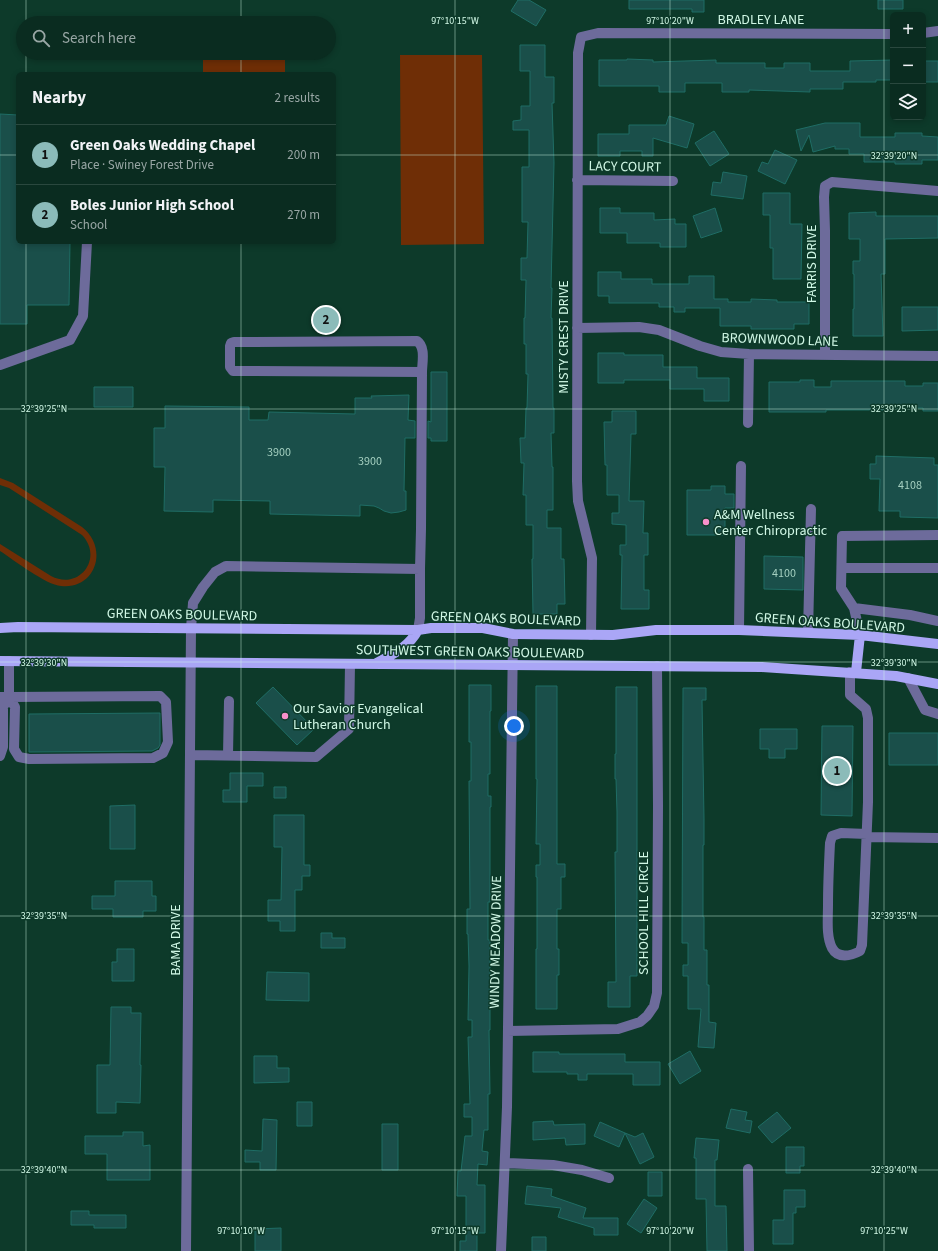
<!DOCTYPE html>
<meta charset="utf-8">
<style>
body{margin:0;font-family:"Source Sans 3",sans-serif;background:#133429;color:#f1f3f6}
.controls{position:absolute;right:12px;top:12px;display:grid;overflow:hidden;border-radius:6px;box-shadow:0 2px 6px #0003}
.controls button{width:36px;height:36px;display:grid;place-items:center;padding:0;border:0;border-bottom:1px solid #2a483e;background:#0a2c20;color:#f1f3f6;font:20px sans-serif}
.you{position:absolute;left:514px;top:726px;width:14px;height:14px;margin:-10px;border:3px solid #fff;border-radius:50%;background:#1a73e8;box-shadow:0 0 0 6px #1a73e833}
.badge{display:grid;place-items:center;width:26px;height:26px;border-radius:50%;background:#8bbbb9;color:#111;font-size:13px;font-weight:700}
.pin{position:absolute;translate:-50% -50%;border:2px solid #fff;box-shadow:0 1px 4px #0006}
.list{margin:0;padding:0;list-style:none}
h2{display:flex;justify-content:space-between;align-items:center;height:52px;margin:0;padding:0 16px;font-size:17px}
h2 small{font-size:13px;font-weight:400;color:#99a7a5}
.list li{display:grid;grid-template-columns:26px 1fr auto;gap:12px;align-items:center;box-sizing:border-box;height:60px;padding:0 16px;border-top:1px solid #2a483e}
.list b{display:block;font-size:15px;white-space:nowrap}
.list p{margin:0;font-size:13px;white-space:nowrap;color:#99a7a5}
.list em{font-size:13px;font-style:normal;color:#99a7a5}
.icon{flex:none;width:22px;height:22px;fill:none;stroke:currentColor;stroke-width:2;stroke-linecap:round;stroke-linejoin:round}
.map{position:relative;flex:none;width:938px;height:1251px;overflow:hidden}
.search{position:absolute;background:#0a2c20;box-shadow:0 2px 6px #0003;left:16px;top:16px;width:320px;height:44px;display:flex;align-items:center;gap:10px;box-sizing:border-box;padding:0 14px;border-radius:22px;color:#99a7a5;font-size:15px}
.panel{position:absolute;background:#0a2c20;box-shadow:0 2px 6px #0003;left:16px;top:72px;width:320px;height:172px;border-radius:6px}
.map>svg:first-child{display:block}
</style>
<div class="map">
<svg width="938" height="1251" viewBox="0 0 938 1251">
<rect width="100%" height="100%" fill="#0d3a2a"/>
<path fill="#6f2e06" d="M203 53H285V74H203Z
M400 55H482L484 244 401 245Z
M204 242H286V243H204Z
M0 478 13 483 82 527C109 548 96 590 61 586 46 585 14 560 0 551V544L51 576C79 591 104 558 82 535L9 488 0 485Z"/>
<path fill="#1a4f4a" stroke="#1f6d65" d="M518 0H529L546 10 536 26 511 11Z
M629 0H704V12H692V9H629Z
M878 0H903V9H878Z
M520 45H545V77H554V103H552L554 163 551 288H552L551 318H552L553 408H554V433H551L552 467H553V510H547V528H561V559H564L565 604H557V614H533L532 559H533V525H526V495H523L524 463H521L520 438H525L526 408H527L528 374H526V344H524V318H525L526 280H521V258H527L528 222H522V167H529V130H513V121L521 120V106H530V71H520Z
M627 59 653 60V62L716 60V63H765V68H784V63H810V71H850V61L893 60V80H876V82H843V89H810V92L749 90V92H722V83H685V92H659V86H599V60H627Z
M923 61H938V82H923Z
M0 114 18 115V242H70L69 305H27V324H0Z
M669 116 694 124 687 148 653 138V156H642V151H620V156H598V134H629V125H666Z
M825 123H860V137H895V133H922V136L938 137V160H922V164H895V162H864V154H849V149H835V146L813 152 809 135 801 151 796 130Z
M714 131 729 154 710 166 695 143Z
M775 150 797 160 785 184 758 171 762 162 768 164Z
M723 172 747 176 743 199 711 195 713 182 721 183Z
M763 193H790V224H802L801 279H773V248H770V215H763Z
M600 208H620V213H654V220L675 219V224H686V247H660V243H627V233H600Z
M715 208 722 231 701 238 693 216Z
M876 212V216H938V238L885 239V274H881L883 336H853V309H854V274H853V261H860V239H849V213Z
M598 272H621V279H652V284H689V276H714V299H728V302H751V299L777 300V302H809V324H794V329H751V326H720V308H685V312H674V307H659V303H609V296H598Z
M902 307H938V330L902 331Z
M598 353H624V355H663V367H697V378H729V401H704V389H670V380H624V383H598Z
M431 372H447V441H431V438H428V421L431 422Z
M800 380H814V387H831V381H905V386H923V383H938V411H923V408H887V410H826V412H769V382H800Z
M94 387H133V407H94Z
M409 395 408 420 415 421V438H405L404 491H406V510L399 512 391 513 384 511 379 508 374 506 360 505V516L270 514V501L213 500V512L164 511 165 467H154V428H165V406L249 407V420H268L269 412 355 414V398H372L371 396Z
M612 411H636V434H631L629 501H644L643 533H648V555H644V590H649V609H621L622 555H620V545H626V525L612 524V513H619V495H607V465H605L604 422H612Z
M876 456 934 458V465H938V518L900 517V511H879L880 479H870V464H876Z
M711 486H725V494H734V508H725V535H687V490H711Z
M764 556 803 557V590L764 589Z
M469 685H491V711H490V774H488V796H491V807H490V902H488V940H490V1030H489L490 1094H488V1130H484L482 1151 488 1152 487 1165 478 1164 477 1185H485V1233H477V1251H460V1241H466V1196H457L458 1171H461L465 1136H472V1117H464V1104H470L468 1037H472V1020H468L469 966 468 934H467V909H470L469 781H471V742H469Z
M536 686H557V864H565V877H561V909H557V949H559V975H557V1009H536V949H537V877H536V865H540V844H536L537 779H536Z
M273 687 314 729 297 745 256 703Z
M616 687H637V976H630V1007H608V982H616L615 852H617V812L616 779H615V754H616Z
M683 688H706V700H702L704 819V845H703V917H704V950H707V985H709V1022L716 1023 714 1048 698 1047 701 1009H688V976H683V965H688V943H682Z
M160 713V745L158 748 152 751 29 752V714Z
M822 726H853L852 816 821 815Z
M760 729H797V749H785V758H769V749H760Z
M889 733H938V765H889Z
M230 773H263V786H247V802H223V790H230Z
M274 787H286V798H274Z
M135 805V849H110V806Z
M274 815H304V865H310V876H302V890H295V931H280V921H268V900H281L282 847H274Z
M115 881H152V896H156V911H143V917H113V909H92V896H115Z
M321 933H332V938H345V948H321Z
M117 949H134V981H112V962H117Z
M267 972 309 973V1001L266 1000Z
M111 1007H131V1013H141L140 1065H141L140 1103 116 1102V1113H97V1065H110Z
M690 1051 701 1071 680 1084 668 1064Z
M533 1052H559V1054H625V1062H660V1085H633V1074H587V1080H578V1074H567V1072H533Z
M254 1056H277V1068H289V1082L254 1083Z
M297 1102H312V1126H297Z
M731 1109 747 1112 745 1120 752 1121 750 1133 726 1128Z
M777 1112 791 1128 772 1143 758 1127Z
M263 1119 277 1120 276 1170H260V1162H245V1150L262 1151Z
M553 1121 554 1125 585 1124V1144L566 1145 565 1138 533 1140V1122Z
M600 1122 625 1133 619 1147 594 1136Z
M382 1124H398V1170H382Z
M123 1132H143V1146L150 1145V1180H107V1154H85V1136H123Z
M625 1133 635 1137 643 1133 654 1157 640 1164Z
M696 1138 719 1140 717 1160H715V1206H726L727 1251H707L706 1199H696V1158H694Z
M786 1147H804V1166H800V1173H786Z
M648 1172H662V1196H648Z
M527 1186 552 1189 551 1196 586 1208 583 1218H618V1235H594V1228L558 1217 561 1208 525 1204Z
M784 1190H805V1207H796V1213H793V1244H773V1220H784Z
M644 1199 657 1208 641 1233 627 1224Z
M71 1211H89V1215H126V1228H94V1225H71Z
M281 1228V1251H255V1229Z
M532 1237H546V1251H532Z"/>
<g fill="none" stroke-linecap="round" stroke-linejoin="round">
<path stroke="#6d6b9b" stroke-width="10" d="M923 33 938 31
M577 180 673 181
M577 328 639 327 659 330 700 346 721 352 749 354 938 356
M825 355V231L824 197 825 186 832 182 938 191
M0 365 70 340 83 316 87 242
M748 423 749 354
M842 568H938
M420 569 421 529 422 372C422 363 426 347 417 341L234 342 231 343 230 346V367L233 371 422 372
M854 608 910 615 938 621
M739 630 741 466
M808 632 811 509
M591 635 592 558 578 501 577 481 578 53 581 37 598 33 893 34
M860 635 854 608 841 588 842 536 938 535
M850 672V695L866 709 868 718V802L862 945 860 951C851 956 838 959 832 948 826 936 828 919 828 905 828 884 829 863 830 843L832 836 841 833 867 834
M908 678 925 710 938 714
M160 696 166 702 168 742 163 753 153 758 29 759 19 757 14 749 15 707 9 697Z
M0 697H9V661
M191 755 316 757 349 729 350 664
M228 755 229 701
M0 756 3 747V707L9 697
M867 837 938 838
M508 1031 618 1029 640 1022 647 1016 654 1006 657 993 658 806 657 666
M505 1163 553 1165 582 1170 609 1178
M748 1169 749 1251
M186 1251 191 628 193 603 203 587 215 572 226 566 420 569V618L418 630
M501 1251 507 1107 513 634"/>
<path stroke="#aaa6f6" stroke-width="10" d="M0 628 18 627 418 630 431 628H483L513 634 613 635 656 630H739L860 635 938 644
M0 661 762 667 896 676 938 684
M375 664C393 654 408 648 418 630
M856 672 860 635"/>
</g>
<path fill="none" stroke="#d1f8e6" stroke-width="1" stroke-opacity="0.45" d="M26 0V23M241 0V23M455 0V1251M670 0V1251M884 0V1251M26 53V74M241 53V74M0 155H18M334 155H938M26 242V1251M241 242V1251M0 409H938M0 662H938M0 916H938M0 1170H938"/>
<g fill="#f890cb" stroke="#0d3a2a" stroke-width="1.5">
<circle cx="706" cy="522" r="4"/>
<circle cx="285" cy="716" r="4"/>
</g>
<g text-anchor="middle" stroke-width="3" stroke-linejoin="round" paint-order="stroke">
<g font-size="12" fill="#a3cebf">
<text x="279" y="456">3900</text>
<text x="370" y="465">3900</text>
<text x="910" y="489">4108</text>
<text x="784" y="577">4100</text>
</g>
<g font-size="14" fill="#d1f8e6" stroke="#0d3a2a">
<text x="761" y="24">BRADLEY LANE</text>
<text transform="translate(625 166) rotate(1)" y="5">LACY COURT</text>
<text transform="translate(811 264) rotate(-90)" y="5">FARRIS DRIVE</text>
<text transform="translate(563 337) rotate(-90)" y="5">MISTY CREST DRIVE</text>
<text transform="translate(780 339) rotate(2)" y="5">BROWNWOOD LANE</text>
<text transform="translate(182 614) rotate(1)" y="5">GREEN OAKS BOULEVARD</text>
<text transform="translate(506 618) rotate(2)" y="5">GREEN OAKS BOULEVARD</text>
<text transform="translate(830 622) rotate(4)" y="5">GREEN OAKS BOULEVARD</text>
<text transform="translate(470 651) rotate(1)" y="5">SOUTHWEST GREEN OAKS BOULEVARD</text>
<text transform="translate(643 913) rotate(-90)" y="5">SCHOOL HILL CIRCLE</text>
<text transform="translate(175 940) rotate(-90)" y="5">BAMA DRIVE</text>
<text transform="translate(495 942) rotate(-89)" y="5">WINDY MEADOW DRIVE</text>
</g>
<g font-size="14" fill="#d1f8e6" stroke="#0d3a2a" text-anchor="start">
<text x="714" y="519">A&amp;M Wellness<tspan x="714" dy="16">Center Chiropractic</tspan></text>
<text x="293" y="713">Our Savior Evangelical<tspan x="293" dy="16">Lutheran Church</tspan></text>
</g>
</g>
<g font-size="10" text-anchor="middle" fill="#d1f8e6" stroke="#0d3a2a" stroke-width="3" stroke-linejoin="round" paint-order="stroke">
<text x="455" y="24">97°10'15"W</text>
<text x="670" y="24">97°10'20"W</text>
<text x="894" y="159">32°39'20"N</text>
<text x="894" y="412">32°39'25"N</text>
<text x="44" y="412">32°39'25"N</text>
<text x="894" y="666">32°39'30"N</text>
<text x="44" y="666">32°39'30"N</text>
<text x="894" y="919">32°39'35"N</text>
<text x="44" y="919">32°39'35"N</text>
<text x="894" y="1173">32°39'40"N</text>
<text x="44" y="1173">32°39'40"N</text>
<text x="241" y="1234">97°10'10"W</text>
<text x="455" y="1234">97°10'15"W</text>
<text x="670" y="1234">97°10'20"W</text>
<text x="884" y="1234">97°10'25"W</text>
</g>
</svg>
<div class="controls">
<button>+</button>
<button>−</button>
<button><svg class="icon" aria-label="layers" viewBox="0 0 24 24"><path d="M12 4l9 5-9 5-9-5zM3 14l9 5 9-5"/></svg></button>
</div>
<div class="you"></div>
<div class="pin badge" style="left:837px;top:771px">1</div>
<div class="pin badge" style="left:326px;top:320px">2</div>
<div class="search"><svg class="icon" aria-label="search" viewBox="0 0 24 24"><circle cx="10" cy="10" r="6"/><path d="M15 15l6 6"/></svg>Search here</div>
<section class="panel">
<h2>Nearby<small>2 results</small></h2>
<ul class="list">
<li><span class="badge">1</span><div><b>Green Oaks Wedding Chapel</b><p>Place · Swiney Forest Drive</p></div><em>200 m</em></li>
<li><span class="badge">2</span><div><b>Boles Junior High School</b><p>School</p></div><em>270 m</em></li>
</ul>
</section>
</div>
